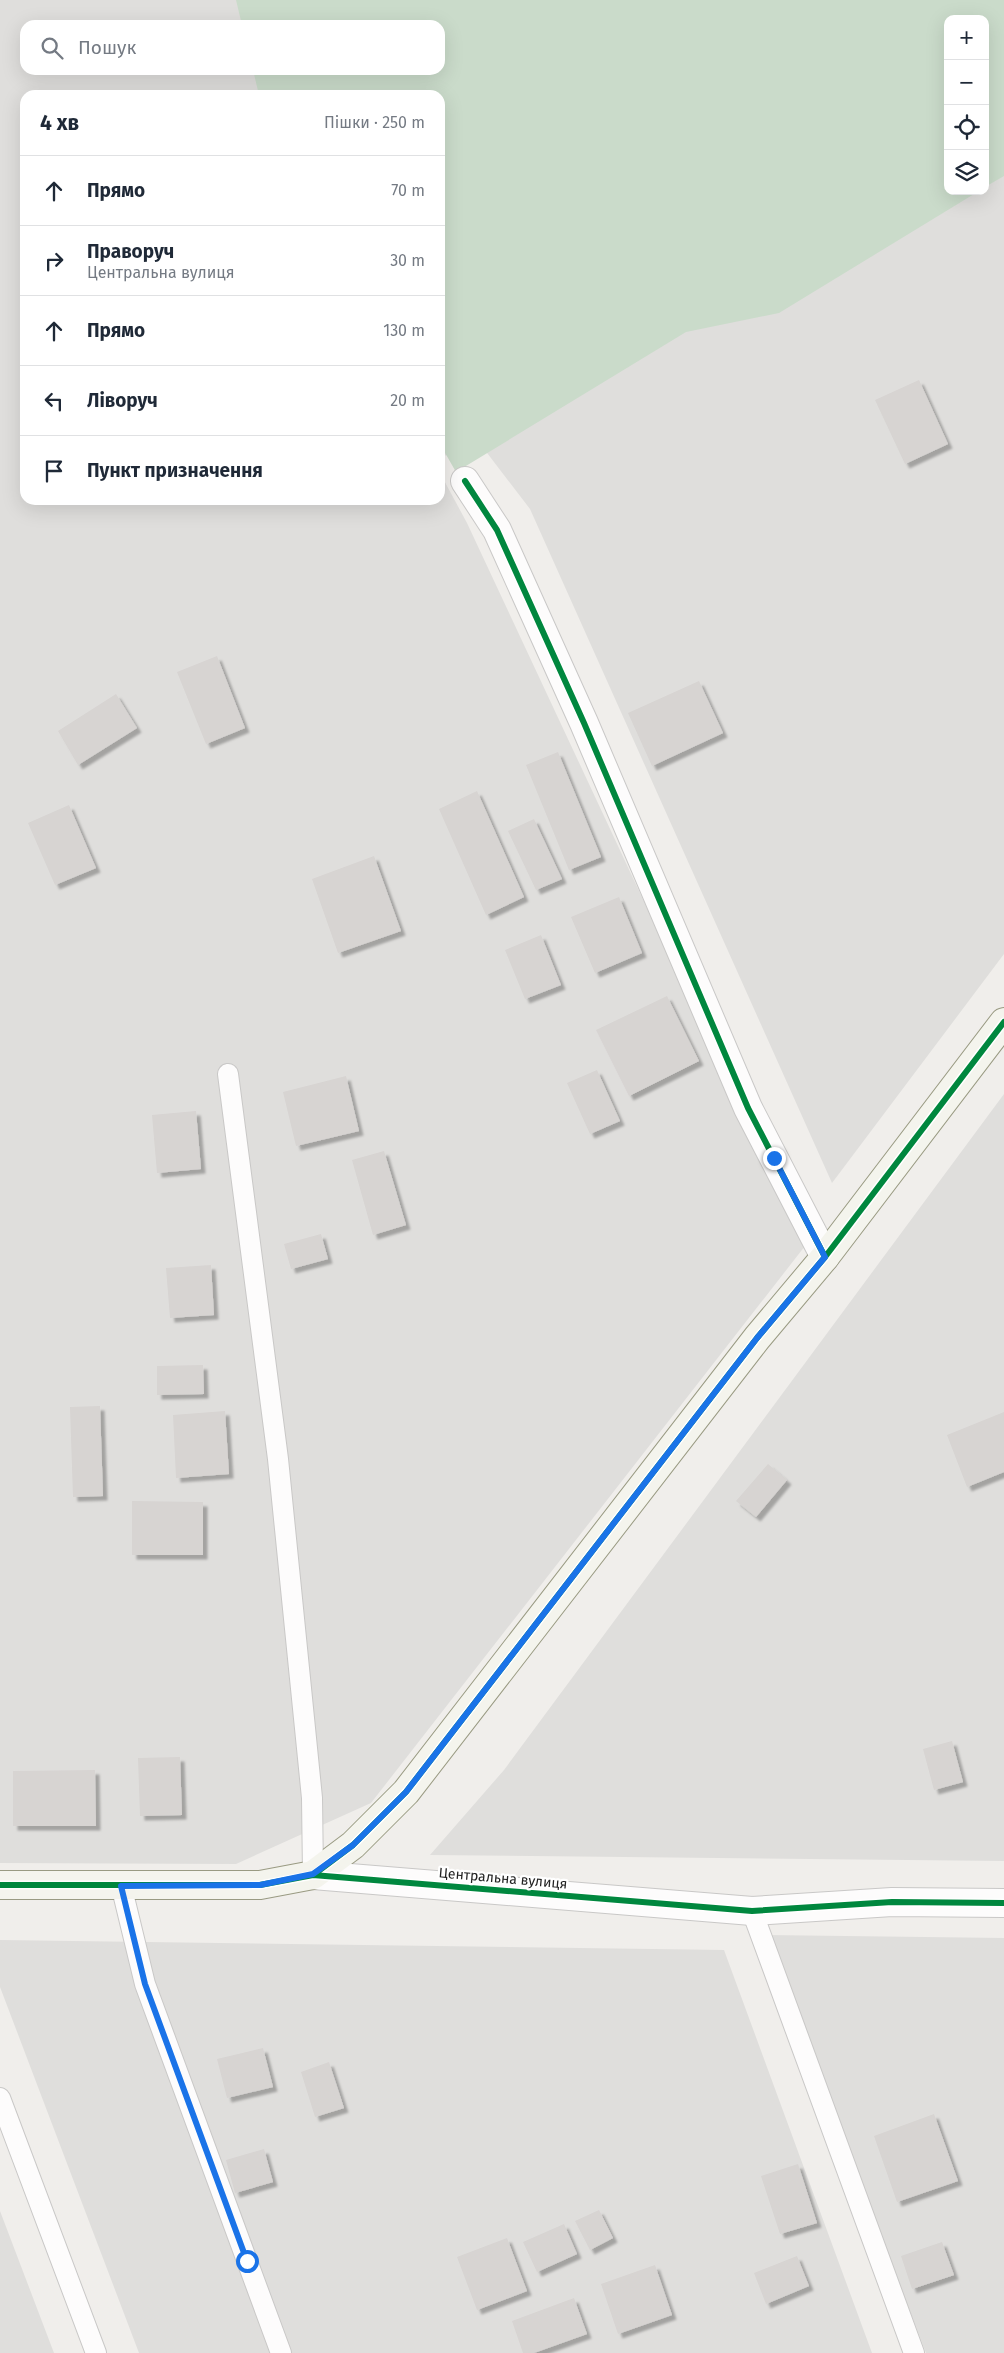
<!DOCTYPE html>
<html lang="uk">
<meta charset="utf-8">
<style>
body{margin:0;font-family:"Fira Sans",sans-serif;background:#f6f6f7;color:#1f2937}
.controls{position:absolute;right:15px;top:15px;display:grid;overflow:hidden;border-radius:10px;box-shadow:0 5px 20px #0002}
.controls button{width:45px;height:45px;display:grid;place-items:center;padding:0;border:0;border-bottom:1px solid #e0e1e3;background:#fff;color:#1f2937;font:25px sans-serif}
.stop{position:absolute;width:15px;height:15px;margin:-11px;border:4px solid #1a73e8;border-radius:50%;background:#fff}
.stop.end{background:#1a73e8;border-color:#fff;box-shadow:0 1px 5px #0008}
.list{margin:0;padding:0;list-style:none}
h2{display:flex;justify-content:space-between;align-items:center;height:65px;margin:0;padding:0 20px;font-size:21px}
h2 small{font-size:16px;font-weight:400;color:#747a83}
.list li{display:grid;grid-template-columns:32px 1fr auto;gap:15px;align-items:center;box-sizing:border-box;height:70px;padding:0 20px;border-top:1px solid #e0e1e3}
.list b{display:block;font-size:19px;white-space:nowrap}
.list p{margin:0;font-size:16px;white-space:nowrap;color:#747a83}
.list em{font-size:16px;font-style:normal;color:#747a83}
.icon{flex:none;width:28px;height:28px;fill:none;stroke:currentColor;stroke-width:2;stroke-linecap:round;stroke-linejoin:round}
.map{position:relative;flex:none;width:1004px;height:2353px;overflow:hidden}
.search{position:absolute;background:#fff;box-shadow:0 5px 20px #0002;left:20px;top:20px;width:425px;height:55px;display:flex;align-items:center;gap:12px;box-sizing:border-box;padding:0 18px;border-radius:15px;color:#747a83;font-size:19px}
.panel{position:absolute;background:#fff;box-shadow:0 5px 20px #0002;left:20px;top:90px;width:425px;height:415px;border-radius:15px}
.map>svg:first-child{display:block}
</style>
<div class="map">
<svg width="1004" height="2353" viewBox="0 0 1004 2353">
<defs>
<filter id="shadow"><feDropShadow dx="4.5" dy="4.5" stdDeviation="1" flood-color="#0004"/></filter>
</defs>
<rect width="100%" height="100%" fill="#f0eeeb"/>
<path fill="#dfdedc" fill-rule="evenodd" d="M0 0H1004V954L832 1183 530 509 481 445 440 457V95H25V500H440V473L467 523 805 1246 371 1803 236 1864 0 1863ZM948 19H985V191H948ZM25 25H440V70H25Z
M1004 1094V1861L430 1855 504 1770Z
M766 1935 1004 1938V2353H926Z
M0 1940 724 1950 872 2353H139L0 1987Z
M0 2211 54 2353H0Z"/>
<path fill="#cadbca" d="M236 0H1004V176L985 187V19H948V191H979L779 313 686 332 456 472 440 444V95H259L253 70H440V25H242Z"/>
<path fill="#d7d4d2" filter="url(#shadow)" d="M919 380 948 444 905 464 875 400Z
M217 656 245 728 206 744 177 672Z
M699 681 723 733 652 766 628 713Z
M116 694 137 728 78 765 58 731Z
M558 752 601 857 569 870 526 765Z
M477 791 524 897 486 915 439 809Z
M69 805 96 868 55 885 28 823Z
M534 819 562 879 536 890 508 831Z
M374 856 401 931 338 953 312 879Z
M619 897 642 953 595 973 571 917Z
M541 935 561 985 525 999 505 950Z
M667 996 699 1061 629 1096 596 1030Z
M597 1070 620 1121 590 1134 567 1083Z
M346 1076 359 1131 296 1146 283 1092Z
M196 1111 201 1169 157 1173 152 1115Z
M384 1151 406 1225 373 1235 352 1160Z
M321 1234 328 1259 291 1269 284 1244Z
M211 1265 214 1315 170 1318 166 1268Z
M203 1365 204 1394 157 1395V1366Z
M100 1406 103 1496 73 1497 70 1407Z
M225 1411 229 1474 176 1478 173 1415Z
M1004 1412V1472L967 1487 947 1435Z
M768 1464 787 1480 756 1517 736 1501Z
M132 1501 203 1502V1555H132Z
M952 1741 963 1782 934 1790 923 1749Z
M180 1757 182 1815 140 1816 138 1758Z
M95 1770 96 1826H13V1771Z
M263 2048 273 2087 227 2098 217 2059Z
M329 2062 344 2108 315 2117 301 2072Z
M934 2114 958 2181 897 2202 874 2136Z
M264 2149 273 2182 235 2193 226 2160Z
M798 2164 817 2223 780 2234 761 2176Z
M599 2210 613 2238 590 2250 575 2221Z
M564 2224 577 2254 537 2272 523 2242Z
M507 2238 527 2291 477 2310 457 2257Z
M942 2242 954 2275 912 2289 901 2256Z
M797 2256 809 2286 766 2304 754 2273Z
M655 2265 672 2315 618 2334 601 2284Z
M574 2298 587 2334 534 2353H523L512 2321Z"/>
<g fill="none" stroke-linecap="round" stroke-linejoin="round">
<g stroke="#c9c8c7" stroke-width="22">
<path id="lane" d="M228 1074 278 1459 312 1798 313 1875
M121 1885 145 1984 281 2353
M752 1911 914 2353
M0 2098 96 2353"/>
</g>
<g stroke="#c9c8c7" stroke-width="30">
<path id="street" d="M465 481 497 530 584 723 748 1108 825 1257
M313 1875 752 1911 892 1902 1004 1903"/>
</g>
<g stroke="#999a82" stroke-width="30">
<path id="secondary" d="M0 1885H260L313 1875 353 1845 406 1792 757 1338 825 1257 1004 1022"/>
</g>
<use href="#lane" stroke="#fdfcfc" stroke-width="20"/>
<use href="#street" stroke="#fdfcfc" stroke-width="28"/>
<use href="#secondary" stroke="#f4f4ed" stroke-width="28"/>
<g stroke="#fff" stroke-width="9">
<path id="cycleway" d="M465 481 497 530 584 723 748 1108 825 1257
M313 1875 353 1845 406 1792 757 1338 825 1257 1004 1022
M0 1885H260L313 1875 752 1911 892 1902 1004 1903"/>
</g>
<use href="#cycleway" stroke="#00873e" stroke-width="6"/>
</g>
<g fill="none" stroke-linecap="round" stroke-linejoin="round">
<path stroke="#1a73e8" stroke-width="6" d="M247 2261 145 1984 121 1886 260 1885 313 1874 353 1845 406 1792 757 1338 825 1257 774 1158"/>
</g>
<g text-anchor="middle" stroke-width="4.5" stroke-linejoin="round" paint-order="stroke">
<g font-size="14" fill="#222" stroke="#fff">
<text transform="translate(503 1878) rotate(5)" y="5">Центральна вулиця</text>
</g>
</g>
</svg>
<div class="controls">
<button>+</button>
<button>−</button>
<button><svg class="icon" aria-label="locate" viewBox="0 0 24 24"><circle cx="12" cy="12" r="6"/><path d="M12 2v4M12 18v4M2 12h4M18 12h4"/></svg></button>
<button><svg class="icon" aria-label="layers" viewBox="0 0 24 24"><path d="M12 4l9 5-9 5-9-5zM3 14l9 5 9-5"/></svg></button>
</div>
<div class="stop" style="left:247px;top:2261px"></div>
<div class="stop end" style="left:774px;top:1158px"></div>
<div class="search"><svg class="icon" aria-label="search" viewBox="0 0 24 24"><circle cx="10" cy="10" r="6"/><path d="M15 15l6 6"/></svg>Пошук</div>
<section class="panel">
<h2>4 хв<small>Пішки · 250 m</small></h2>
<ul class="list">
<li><svg class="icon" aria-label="ahead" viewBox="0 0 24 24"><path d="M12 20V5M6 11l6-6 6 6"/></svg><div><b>Прямо</b></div><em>70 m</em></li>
<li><svg class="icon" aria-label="right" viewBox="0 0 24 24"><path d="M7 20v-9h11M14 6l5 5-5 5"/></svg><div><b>Праворуч</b><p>Центральна вулиця</p></div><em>30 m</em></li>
<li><svg class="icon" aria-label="ahead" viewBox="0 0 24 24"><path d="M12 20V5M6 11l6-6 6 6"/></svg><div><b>Прямо</b></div><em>130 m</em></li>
<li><svg class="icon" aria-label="left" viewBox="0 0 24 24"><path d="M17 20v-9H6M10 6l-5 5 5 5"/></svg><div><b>Ліворуч</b></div><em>20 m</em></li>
<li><svg class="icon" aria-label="arrive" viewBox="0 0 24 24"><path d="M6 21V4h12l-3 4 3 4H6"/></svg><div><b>Пункт призначення</b></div></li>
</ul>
</section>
</div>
